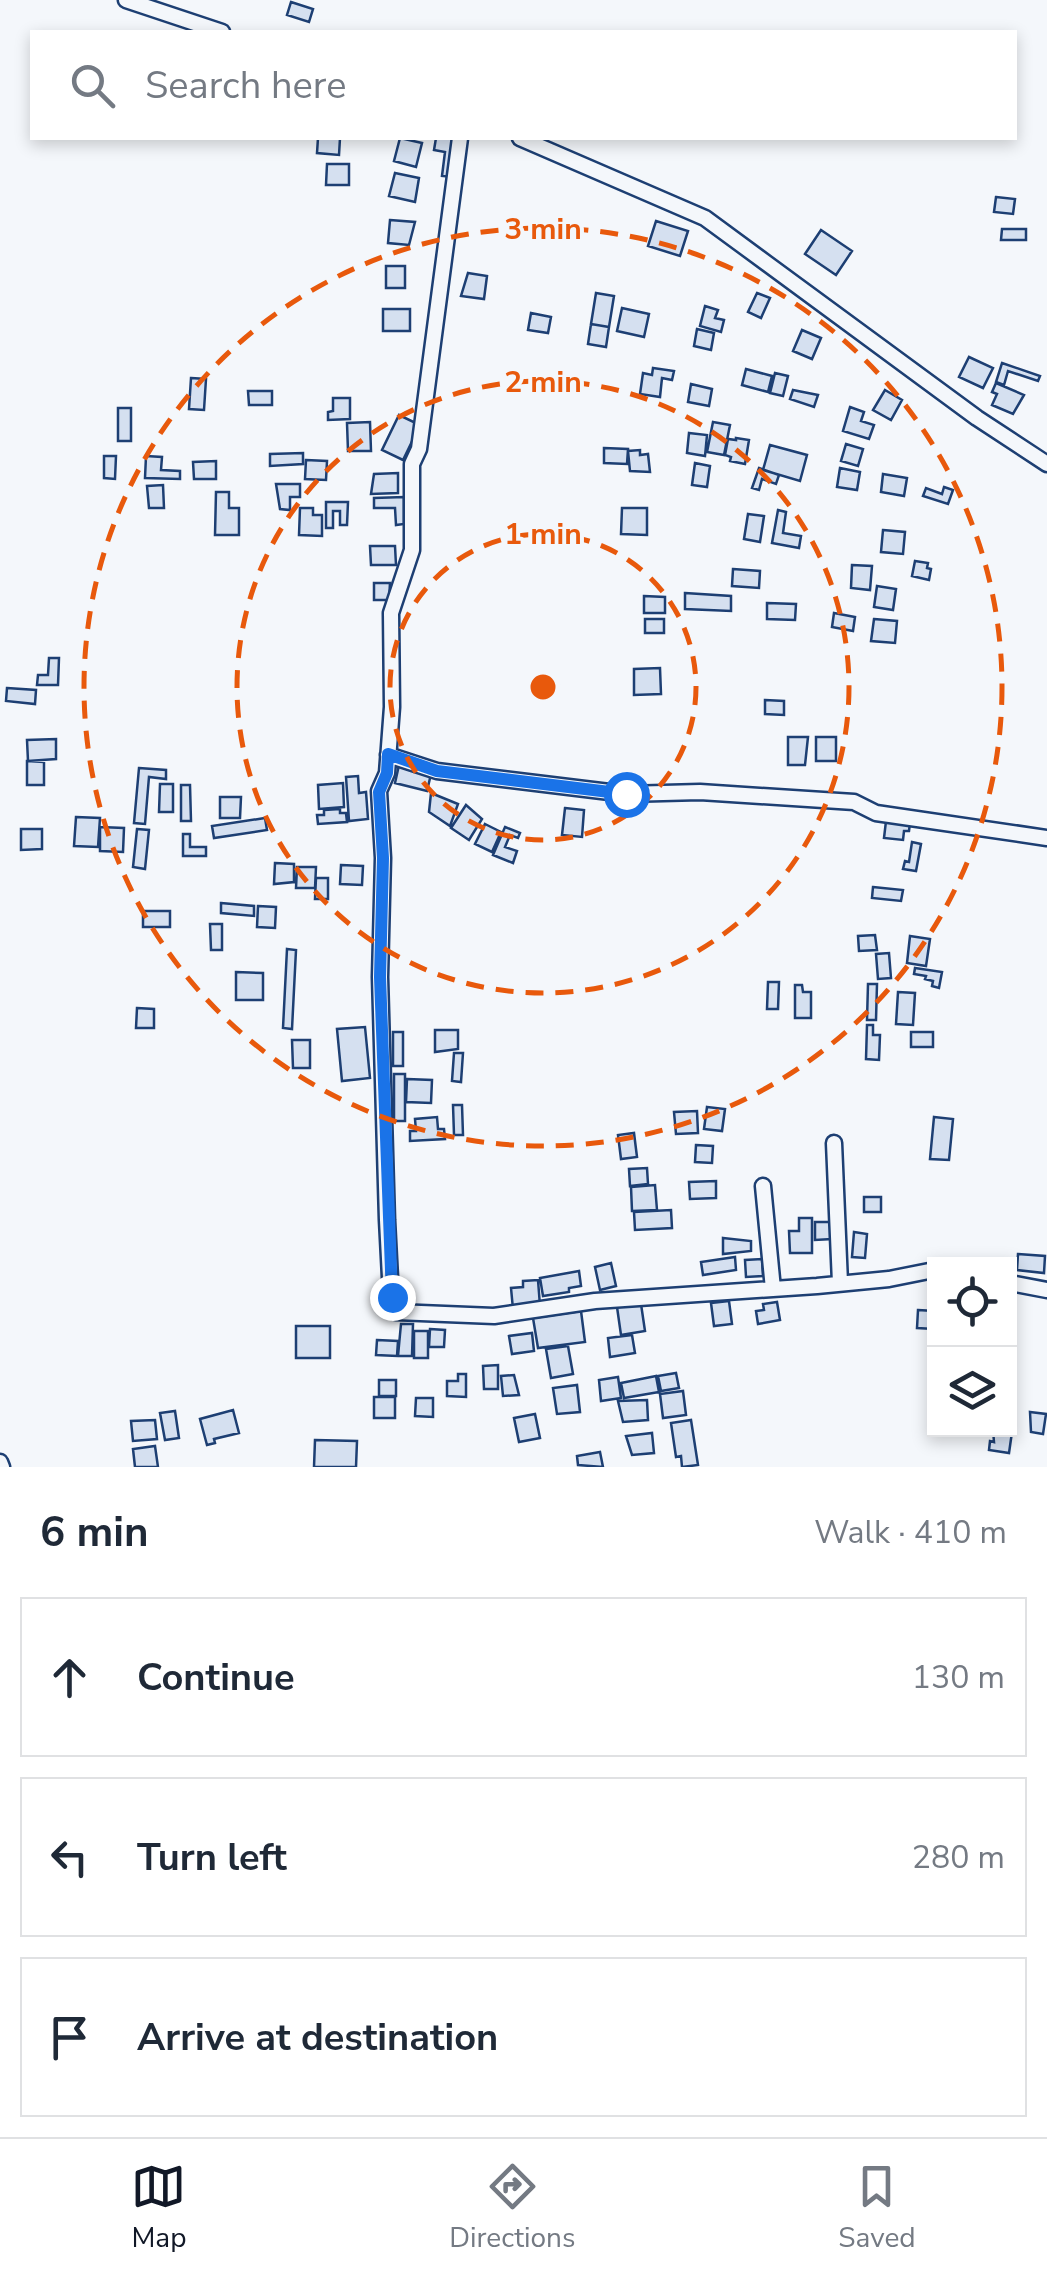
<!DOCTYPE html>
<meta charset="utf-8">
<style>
body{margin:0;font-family:"Nunito Sans",sans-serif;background:#f2f2f3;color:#1f2937}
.controls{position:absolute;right:30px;bottom:30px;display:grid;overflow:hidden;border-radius:0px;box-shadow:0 5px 15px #0003}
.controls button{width:90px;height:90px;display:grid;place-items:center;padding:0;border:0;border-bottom:2px solid #e0e1e3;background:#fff;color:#1f2937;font:50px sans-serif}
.stop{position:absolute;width:30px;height:30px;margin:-22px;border:8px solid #1a73e8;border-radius:50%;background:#fff}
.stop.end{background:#1a73e8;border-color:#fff;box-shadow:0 2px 10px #0008}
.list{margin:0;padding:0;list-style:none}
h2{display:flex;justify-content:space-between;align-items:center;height:130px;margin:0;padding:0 40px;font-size:42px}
h2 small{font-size:32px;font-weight:400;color:#747a83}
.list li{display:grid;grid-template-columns:65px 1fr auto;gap:30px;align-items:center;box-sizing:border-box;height:160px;margin:0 20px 20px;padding:0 20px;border:2px solid #e0e1e3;border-radius:0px}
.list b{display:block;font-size:38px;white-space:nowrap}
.list em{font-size:32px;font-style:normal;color:#747a83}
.icon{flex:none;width:55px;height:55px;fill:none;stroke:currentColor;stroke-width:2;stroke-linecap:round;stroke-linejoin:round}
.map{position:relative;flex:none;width:1047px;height:1467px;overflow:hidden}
.search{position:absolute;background:#fff;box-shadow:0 5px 15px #0003;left:30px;right:30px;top:30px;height:110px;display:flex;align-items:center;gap:25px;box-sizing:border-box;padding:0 35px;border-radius:0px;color:#747a83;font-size:38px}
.sheet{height:670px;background:#fff}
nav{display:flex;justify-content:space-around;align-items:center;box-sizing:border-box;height:140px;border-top:2px solid #e0e1e3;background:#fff;font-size:28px;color:#747a83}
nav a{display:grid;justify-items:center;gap:5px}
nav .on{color:#111827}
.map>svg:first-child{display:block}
</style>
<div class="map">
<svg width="1047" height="1467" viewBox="0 0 1047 1467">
<rect width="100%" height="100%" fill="#f4f7fb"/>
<path fill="#d5e0f0" stroke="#1d3f73" stroke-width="2.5" d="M291 2 313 9 309 22 287 15Z
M318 138H340L339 155 317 153Z
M400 138 422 143 416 167 394 161Z
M436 138H457L452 177 442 176 445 152 434 150Z
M327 164H349V185H326Z
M395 173 419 178 415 202 389 196Z
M996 197 1015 199 1013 214 994 212Z
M390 220 415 222 409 245 388 243Z
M656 221 688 231 680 256 648 246Z
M1002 229H1026V240H1001Z
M821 230 852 251 836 275 805 254Z
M386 266H405V288H386Z
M468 273 487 276 484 299 461 296Z
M596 293 614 296 609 327 591 324Z
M757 293 770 298 761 318 748 312Z
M705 306 718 310 715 318 724 320 721 332 700 326Z
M622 308 649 314 644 337 617 331Z
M383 309H410V331H383Z
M531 313 551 317 548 333 528 330Z
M591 324 609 327 606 347 588 344Z
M697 329 714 333 711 350 694 346Z
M802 330 821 338 812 359 793 351Z
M969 357 993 368 983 388 959 377Z
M1002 363 1040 376 1038 381 1008 371 1004 385 996 382Z
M653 368 674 371 672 380 662 378 660 397 640 394 643 373 652 375Z
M746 369 772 376 768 392 742 385Z
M775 373 788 376 783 396 770 393Z
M191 378 206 379 204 410 189 409Z
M996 383 1024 395 1013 414 992 405 997 394 992 392Z
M691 384 712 389 709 406 688 402Z
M793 390 818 395 814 407 790 399Z
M885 390 902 400 891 420 873 410Z
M248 391H272V405H249Z
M333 398H350V419L328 420V412L333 411Z
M850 407 864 412 861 421 874 425 869 439 843 431Z
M118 408H131V441H118Z
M399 415 420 425 403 460 382 450Z
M370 422 371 451H348L347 423Z
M713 422 730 425 724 455 707 452Z
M689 433 707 435 705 456 687 453Z
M736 438 749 440 745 464 730 461 731 457 725 455 728 439 736 440Z
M846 444 863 449 858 466 841 461Z
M770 445 807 455 800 481 763 470Z
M604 448 628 449 627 464 604 463Z
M640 450V455L648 454 650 472 630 471 628 451Z
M303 453V464L270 466V454Z
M104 456H116L115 479 104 478Z
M146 456 162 457 161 470 180 471V479L145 478Z
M306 460 327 461 326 480 305 479Z
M216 461V479H194L193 462Z
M695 463 710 466 707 487 692 485Z
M759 468 779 475 776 484 762 479 759 490 752 488Z
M840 468 860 472 857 490 837 487Z
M398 473V493L371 494 374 474Z
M883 474 907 478 904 496 881 492Z
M276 484H300V497H290V510L280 509Z
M163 485 164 508H149L147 486Z
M944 487 953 490 948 504 923 496 926 488 942 494Z
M216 492H229V508H239V535H215Z
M404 497V524L396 525 395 508H374V498Z
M326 502H348L347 525H340V511H333V528H326Z
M300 508H313V515H322V536L299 535Z
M622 508H647V535L621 534Z
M778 510 786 512 783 533 801 536 799 548 772 543Z
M748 514 764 516 760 542 744 539Z
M883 530 905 532 903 554 881 552Z
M370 546H395L396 565H371Z
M915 561 928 563 927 568 931 569 929 580 912 576Z
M852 565 872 566 870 590 851 588Z
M733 569 760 571 759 588 732 586Z
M374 583H390L389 600H374Z
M877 586 896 589 893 610 874 607Z
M685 593 731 596V611L685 609Z
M644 596 665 597V613H644Z
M767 603 796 604 795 620 767 619Z
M834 613 855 617 853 631 832 627Z
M645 619H664V633H645Z
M874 619 897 621 895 643 871 641Z
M49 658H59L58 685H37L38 675H48Z
M660 668 661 694 634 695V669Z
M7 688 36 690 35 704 6 701Z
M765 700 784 701V715L765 714Z
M788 737H808L805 765H788Z
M816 737H836V761H816Z
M56 739V759L28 761 27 740Z
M27 761 44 762V785H27Z
M399 765 431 774 427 791 395 783Z
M139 768 166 770V779L149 777 145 824 134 823Z
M358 776 359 793 366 792 368 819 349 821 346 777Z
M343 783 344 807 319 809 318 785Z
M160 784H173V812H159Z
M181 785H190L191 821H181Z
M431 793 458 804 450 826 429 812Z
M220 797H241L240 818H220Z
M466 805 482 819 469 840 451 828Z
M565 808 584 810 582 837 562 835Z
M340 809V813H346L347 822 318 824 317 815H324V810Z
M76 817 100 818 98 847 74 846Z
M265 818 267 830 214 838 212 826Z
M886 821 910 823 909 831H904L903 840 884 838Z
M485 824 501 832 492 852 475 844Z
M100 827 124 828 123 852 100 851Z
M505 827 520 833 518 838 510 835 505 847 517 851 513 863 493 855Z
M21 829H42V849L21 850Z
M137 829 149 830 145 869 133 867Z
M183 834H190V847H206V856H183Z
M912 842 921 844 916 871 903 869 905 861 909 862Z
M275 863 294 864V882L274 884Z
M341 865 363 866 362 885 340 884Z
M297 867H316L315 888H296Z
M316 878H328V899H315Z
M873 887 903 890 901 901 872 898Z
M221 903 254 906V916L221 913Z
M258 906 276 907 275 928 257 927Z
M143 911H170V927H143Z
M210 924H222V950H211Z
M875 935 877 950 859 951 858 936Z
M910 936 930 939 926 966 907 963Z
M287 949 296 950 292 1029 283 1028Z
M889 953 891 978 878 979 876 954Z
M915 968 942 972 939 988 932 986 933 981 925 979 926 976 914 974Z
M236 972 263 973V1000H236Z
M768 982H779L778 1009H767Z
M868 984H877L876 1020H867Z
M795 985H802L803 992H811V1018H795Z
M898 992 915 993 913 1025 896 1024Z
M137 1008 154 1009V1028H136Z
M867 1025H873V1035H880L879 1060 866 1059Z
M365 1027 370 1078 342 1081 337 1029Z
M435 1030H458V1049L435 1052Z
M393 1032H403V1066H393Z
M911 1032H933V1047H911Z
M292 1040H310V1068H293Z
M454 1053H463L461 1082 452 1081Z
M394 1074H405V1121H394Z
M407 1079 432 1080 431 1103 406 1102Z
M453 1105H462L463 1135H454Z
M707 1107 725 1109 722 1131 704 1129Z
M697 1111 698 1133 676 1134 674 1112Z
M437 1117 438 1129H444L445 1139 410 1141V1131H416L415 1119Z
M934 1117 953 1119 949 1160 930 1159Z
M634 1133 637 1157 621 1159 618 1135Z
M696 1145 713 1146 712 1163 695 1162Z
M647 1168 648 1184 630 1186 629 1169Z
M716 1181V1198L690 1199 689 1182Z
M655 1185 657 1210 632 1211 631 1187Z
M864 1197H881V1212H864Z
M671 1210 672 1228 635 1230 634 1212Z
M799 1218H812V1253H790L789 1231H799Z
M815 1222H832V1239L815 1240Z
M854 1232 867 1234 865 1258 852 1257Z
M723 1238 751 1241V1251L723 1254Z
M1018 1254 1045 1256 1044 1273 1017 1270Z
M735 1257 736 1270 703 1275 701 1262Z
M762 1259 763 1276 746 1277 745 1260Z
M611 1263 616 1286 600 1290 595 1267Z
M579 1271 581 1286 569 1288V1292L543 1296 540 1278Z
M538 1280 540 1306 513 1309 511 1288 523 1287V1281Z
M729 1301 732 1324 714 1326 711 1303Z
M777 1302 780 1320 758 1324 756 1311 764 1310 763 1304Z
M641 1304 645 1331 621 1335 617 1307Z
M918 1310 934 1311V1329L917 1328Z
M581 1311 585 1342 538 1348 533 1318Z
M401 1324H413L412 1356H398Z
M296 1326H330V1358H296Z
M430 1329 445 1330 444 1347H429Z
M414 1331H428V1358H414Z
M532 1333 534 1351 512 1354 509 1336Z
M632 1335 635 1353 610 1357 608 1338Z
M377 1340 398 1341 397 1356 376 1355Z
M568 1346 573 1374 551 1378 546 1349Z
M498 1365V1389H484L483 1366Z
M676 1373 679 1388 661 1391 658 1376Z
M458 1374H466V1397L447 1396V1381H458Z
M514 1375 519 1395 503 1396 501 1376Z
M656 1376 659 1392 624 1398 621 1383Z
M618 1377 621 1398 601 1401 599 1380Z
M379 1380H396V1396H379Z
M577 1385 580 1412 557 1414 553 1388Z
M683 1391 686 1415 663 1418 660 1394Z
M374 1397H395V1418H374Z
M416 1398H433V1417L415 1416Z
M647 1400 648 1420 623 1422 618 1401Z
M233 1410 239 1433 214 1439 215 1443 207 1445 200 1419Z
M175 1411 179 1438 165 1440 160 1413Z
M1030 1412 1046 1414 1043 1434 1031 1432Z
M535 1414 540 1438 519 1442 514 1418Z
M155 1420 157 1439 133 1441 131 1421Z
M691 1420 698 1465 682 1467 681 1456 676 1457 671 1423Z
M993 1430 1012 1432 1009 1453 989 1450 990 1441 994 1442Z
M652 1433 654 1453 632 1455 626 1436Z
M315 1440 357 1441 356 1467H314Z
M155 1446 158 1467H135L133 1449Z
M600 1452 603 1467 578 1465 577 1456Z"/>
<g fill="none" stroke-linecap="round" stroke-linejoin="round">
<g stroke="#1d3f73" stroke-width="19">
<path id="minor" d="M126 0 222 32
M460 138 419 449 412 464V550L391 613 392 707 387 773 379 791 383 858 380 977 387 1220 391 1297 396 1312 494 1316 595 1301 817 1286 889 1279 934 1270
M520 138 705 218 977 418 1047 464
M388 755 437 771 626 794 700 792 854 802 876 813 1047 838
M834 1143 840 1283
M763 1186 773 1289
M1010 1283 1047 1290
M0 1462 2 1467"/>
</g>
<use href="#minor" stroke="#f4f7fb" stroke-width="14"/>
</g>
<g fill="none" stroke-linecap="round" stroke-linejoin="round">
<path stroke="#1a73e8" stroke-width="12" d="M392 1297 380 977 383 858 379 792 387 773 388 754 437 771 626 794"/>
</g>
<g fill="none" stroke="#e8590c" stroke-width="5" stroke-dasharray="18 12">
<circle cx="543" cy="687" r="153"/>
<circle cx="543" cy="687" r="306"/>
<circle cx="543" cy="687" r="459"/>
</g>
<circle cx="543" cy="687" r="15" fill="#e8590c" stroke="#f4f7fb" stroke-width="5"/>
<g font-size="30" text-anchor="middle" font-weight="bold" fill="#e8590c" stroke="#f4f7fb" stroke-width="8" stroke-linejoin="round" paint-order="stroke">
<text x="543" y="239">3 min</text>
<text x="543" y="392">2 min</text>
<text x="543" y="544">1 min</text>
</g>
</svg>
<div class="controls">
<button><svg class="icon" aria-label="locate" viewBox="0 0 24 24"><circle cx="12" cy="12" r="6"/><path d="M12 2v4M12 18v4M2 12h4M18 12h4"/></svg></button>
<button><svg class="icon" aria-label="layers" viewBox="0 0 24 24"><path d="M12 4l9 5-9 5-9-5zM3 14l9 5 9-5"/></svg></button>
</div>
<div class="stop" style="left:626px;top:794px"></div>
<div class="stop end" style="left:392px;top:1297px"></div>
<div class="search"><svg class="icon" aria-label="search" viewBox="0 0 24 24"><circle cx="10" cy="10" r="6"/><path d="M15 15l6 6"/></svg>Search here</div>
</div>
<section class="sheet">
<h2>6 min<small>Walk · 410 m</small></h2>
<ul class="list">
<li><svg class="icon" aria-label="ahead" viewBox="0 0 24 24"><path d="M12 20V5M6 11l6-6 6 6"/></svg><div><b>Continue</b></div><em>130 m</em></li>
<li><svg class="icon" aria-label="left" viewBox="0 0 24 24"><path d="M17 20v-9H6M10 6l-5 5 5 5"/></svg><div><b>Turn left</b></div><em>280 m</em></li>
<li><svg class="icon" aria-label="arrive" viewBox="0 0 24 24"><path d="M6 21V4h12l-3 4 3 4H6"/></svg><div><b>Arrive at destination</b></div></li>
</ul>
</section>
<nav>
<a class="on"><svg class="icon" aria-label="map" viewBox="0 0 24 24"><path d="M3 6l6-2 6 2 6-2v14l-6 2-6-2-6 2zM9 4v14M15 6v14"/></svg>Map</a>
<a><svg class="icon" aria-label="directions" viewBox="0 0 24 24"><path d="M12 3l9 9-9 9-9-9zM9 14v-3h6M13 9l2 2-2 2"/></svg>Directions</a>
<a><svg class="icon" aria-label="saved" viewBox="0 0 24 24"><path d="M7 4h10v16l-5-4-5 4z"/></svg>Saved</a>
</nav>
